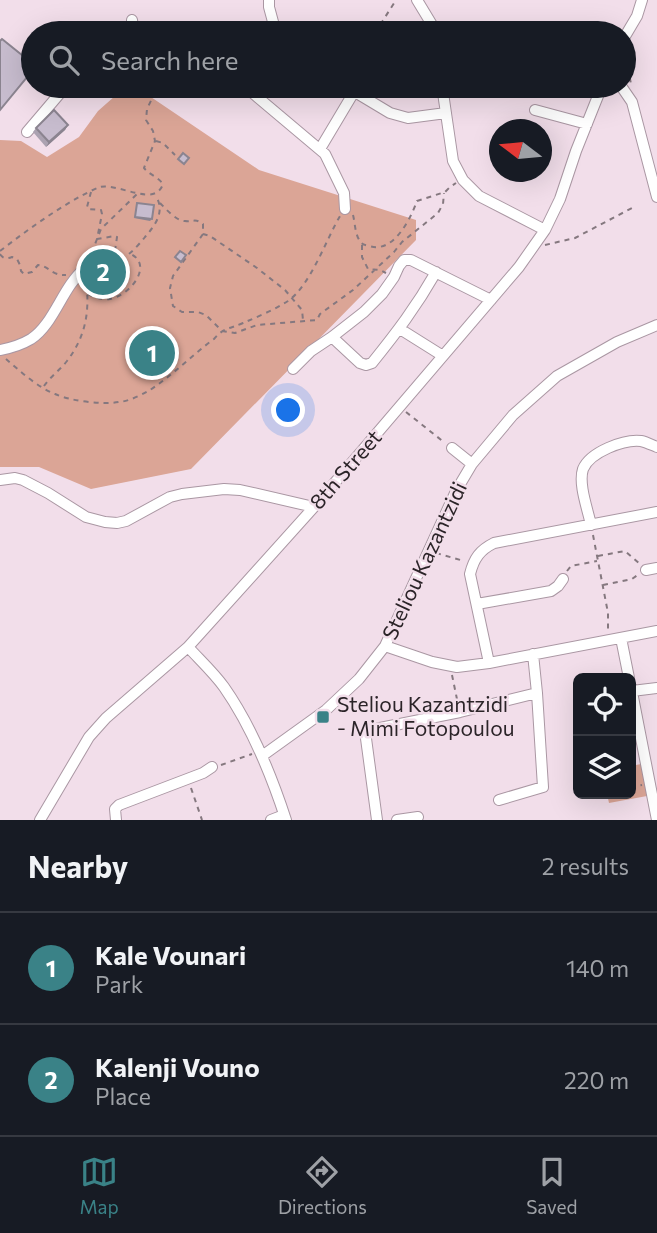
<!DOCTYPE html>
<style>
body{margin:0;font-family:Commissioner,sans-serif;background:#242831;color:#f1f3f6}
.controls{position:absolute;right:21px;bottom:21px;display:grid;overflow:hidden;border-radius:10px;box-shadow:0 7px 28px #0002}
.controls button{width:63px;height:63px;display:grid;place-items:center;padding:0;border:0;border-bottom:2px solid #363941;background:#171b24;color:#f1f3f6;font:35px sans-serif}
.compass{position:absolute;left:489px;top:119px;width:63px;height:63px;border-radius:50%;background:#171b24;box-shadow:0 7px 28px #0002;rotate:286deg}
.you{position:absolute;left:289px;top:411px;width:24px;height:24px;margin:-18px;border:5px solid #fff;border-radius:50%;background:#1a73e8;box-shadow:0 0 0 10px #1a73e833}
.badge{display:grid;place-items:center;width:46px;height:46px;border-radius:50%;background:#3a8287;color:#fff;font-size:23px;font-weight:700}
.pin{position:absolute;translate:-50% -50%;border:4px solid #fff;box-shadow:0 2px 7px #0006}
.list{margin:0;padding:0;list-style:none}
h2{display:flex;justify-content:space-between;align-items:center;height:91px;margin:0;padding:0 28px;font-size:30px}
h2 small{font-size:23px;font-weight:400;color:#9ea1a6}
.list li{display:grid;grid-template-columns:46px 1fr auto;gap:21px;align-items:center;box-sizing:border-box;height:112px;padding:0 28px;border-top:2px solid #363941}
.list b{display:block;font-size:26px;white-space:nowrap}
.list p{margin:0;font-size:23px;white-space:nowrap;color:#9ea1a6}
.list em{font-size:23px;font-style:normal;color:#9ea1a6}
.icon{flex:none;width:38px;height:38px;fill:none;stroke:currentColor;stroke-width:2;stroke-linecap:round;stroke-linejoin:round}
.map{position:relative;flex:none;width:657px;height:820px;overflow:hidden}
.search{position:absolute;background:#171b24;box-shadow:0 7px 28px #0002;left:21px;right:21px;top:21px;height:77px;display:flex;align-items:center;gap:18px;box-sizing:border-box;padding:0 24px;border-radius:38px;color:#9ea1a6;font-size:26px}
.sheet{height:315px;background:#171b24}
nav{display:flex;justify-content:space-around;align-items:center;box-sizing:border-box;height:98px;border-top:2px solid #363941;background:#171b24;font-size:19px;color:#9ea1a6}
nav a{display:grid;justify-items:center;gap:4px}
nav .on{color:#3a8287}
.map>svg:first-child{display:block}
</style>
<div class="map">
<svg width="657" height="820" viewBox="0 0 657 820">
<rect width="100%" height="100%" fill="#f2deea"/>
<path fill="#dba596" d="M142 91 259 170 416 220V240L191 469 91 489 39 467H0V140L21 141 47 157 79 137 98 111 115 96Z
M641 764 647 796 609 803 607 794H631V766Z"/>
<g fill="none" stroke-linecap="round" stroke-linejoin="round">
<g stroke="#aa97a3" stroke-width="12">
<path id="minor" d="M269 0V7L276 33
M417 0 434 28 435 33
M132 20 134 33
M624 38 637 16 642 0
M246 86 255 95 325 154 344 193 345 209
M345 86 390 113 408 118 446 113
M442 86 453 161 463 180 479 196 545 230
M621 86 632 102 657 197
M535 110 587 124
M27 132 61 92 64 86
M320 149 354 92
M400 329 443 356
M332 337 360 363 366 365 372 363C397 332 416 307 436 272
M0 350C11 348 21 345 31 339 54 324 62 288 84 269
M293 369 311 351 332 337 364 312 382 294 394 277 399 266 404 260H411L491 300
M452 448 472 464
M0 480 15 478 23 480 48 493 86 517 105 522 117 523 126 521 170 497 182 494 224 489 240 490 314 507
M591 525C588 510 578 484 583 469 590 452 624 439 641 441 646 442 652 445 657 447
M646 570 657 568
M477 604 551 591 558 586 563 579
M621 638 629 678
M385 646 432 662 457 667 489 663 657 631
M188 647C200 660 214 673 224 687 252 727 271 774 286 820
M489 663 470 574C474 558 480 550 494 543L657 512
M631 687 657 820
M632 691 657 688
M262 756 326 710 359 679 385 646 456 491 472 464 513 415 557 376 617 342 657 325
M499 800 543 787 537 693 533 654
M40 820 89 737 106 718 188 647 314 507 519 267 545 230 560 199 576 151 602 86
M116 820 115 809 119 805 203 773 212 767
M271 820 284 815
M377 820 365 731 460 712 537 693
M397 820 418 817"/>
</g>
<path stroke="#85787f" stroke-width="2" stroke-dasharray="5 5" stroke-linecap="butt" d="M375 33 396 0
M624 48 631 84
M156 141 163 143 175 155
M91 192 87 207 88 209 101 210 102 214 97 239 115 236 117 237 114 258
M160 203C166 209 176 221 185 221 194 222 195 218 203 224V234L210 236 257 268 285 290 302 310 303 320
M353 215C355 222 355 235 360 241 362 245 365 245 369 246 393 254 410 220 417 201L445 192 450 187 456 183
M203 234 173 276 170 288 173 306 182 312H198L206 315 222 331 235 333 257 325 317 320 320 314 353 290 394 252 402 242 438 213 443 204 444 193
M362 245V257L368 269 380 270 386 273
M545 245 575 238 632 208
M0 251C26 231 52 212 81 196 87 193 94 189 100 187 120 183 155 208 163 184 158 177 150 175 144 168L155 141 153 131 146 120 147 109 158 86
M0 254C3 259 7 259 12 257L17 259 20 265 21 271 24 274 32 272 38 265C49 266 52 276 66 275
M88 262 101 229 137 194
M91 266C103 263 119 261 130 253 135 249 141 242 145 237 156 224 165 212 156 196
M88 294C93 297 103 300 110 299 129 296 154 266 131 254
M6 359C20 371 37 387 55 394 70 401 103 405 119 402 130 401 141 395 150 390 173 375 192 355 214 339 224 327 230 329 243 323 257 317 274 310 288 301 310 286 326 240 340 216
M44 386C50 377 60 370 67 361 86 336 90 311 86 280
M406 412 445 443
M593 535 608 613V633
M436 553 464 561
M598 556 625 551 640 564
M567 571 571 566 597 561
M603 585 632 579 639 574
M452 675 458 704
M221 765 252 754
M631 775 639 772
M631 784 635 786 642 785
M191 788 202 820"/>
<use href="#minor" stroke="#fff" stroke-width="10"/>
</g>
<path fill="#aba2b1" d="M68 125 65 130 46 147 33 132 36 128Z"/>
<path fill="#8b8490" d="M68 125 65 130 46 147 49 142Z
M135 217 152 219 150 221 134 218Z"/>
<path fill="#c7bcce" stroke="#8b8490" stroke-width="2" d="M2 39 33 64V70L0 110V41Z
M54 110 68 125 49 142 36 128Z
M183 153 189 158 184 164 178 159Z
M137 203 154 205 152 219 135 217Z
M180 251 186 255 181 262 175 257Z"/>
<rect fill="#3a8287" stroke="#f2deea" stroke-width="2.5" x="316" y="710" width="14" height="14" rx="3.5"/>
<g text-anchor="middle" stroke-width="5" stroke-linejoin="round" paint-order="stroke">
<g font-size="21" fill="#2b2428" stroke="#f2deea">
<text transform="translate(346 470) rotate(-49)" y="7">8th Street</text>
<text transform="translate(425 561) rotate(-65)" y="7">Steliou Kazantzidi</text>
</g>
<g font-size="21" fill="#2b2428" stroke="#f2deea" text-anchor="start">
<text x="337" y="712">Steliou Kazantzidi<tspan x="337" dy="24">- Mimi Fotopoulou</tspan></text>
</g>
</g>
</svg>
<div class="controls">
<button><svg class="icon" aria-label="locate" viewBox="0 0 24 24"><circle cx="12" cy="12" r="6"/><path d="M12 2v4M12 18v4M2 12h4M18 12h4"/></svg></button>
<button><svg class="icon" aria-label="layers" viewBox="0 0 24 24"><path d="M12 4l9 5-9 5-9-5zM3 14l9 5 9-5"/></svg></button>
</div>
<svg class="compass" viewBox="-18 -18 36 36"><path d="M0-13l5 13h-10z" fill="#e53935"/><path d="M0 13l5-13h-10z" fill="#9ea1a6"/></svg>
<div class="you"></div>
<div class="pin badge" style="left:152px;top:353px">1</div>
<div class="pin badge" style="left:103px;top:272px">2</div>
<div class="search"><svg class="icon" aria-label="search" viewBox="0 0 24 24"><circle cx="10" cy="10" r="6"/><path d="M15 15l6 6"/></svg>Search here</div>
</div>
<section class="sheet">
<h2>Nearby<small>2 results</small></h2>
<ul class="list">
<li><span class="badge">1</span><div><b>Kale Vounari</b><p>Park</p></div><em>140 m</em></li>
<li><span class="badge">2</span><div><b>Kalenji Vouno</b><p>Place</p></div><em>220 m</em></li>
</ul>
</section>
<nav>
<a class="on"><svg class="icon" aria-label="map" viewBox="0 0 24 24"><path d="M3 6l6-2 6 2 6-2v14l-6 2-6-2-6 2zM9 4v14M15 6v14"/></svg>Map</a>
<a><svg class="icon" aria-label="directions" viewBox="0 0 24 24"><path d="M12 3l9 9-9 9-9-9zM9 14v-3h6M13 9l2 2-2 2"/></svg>Directions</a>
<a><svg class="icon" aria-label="saved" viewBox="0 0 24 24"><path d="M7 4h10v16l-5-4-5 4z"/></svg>Saved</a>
</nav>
